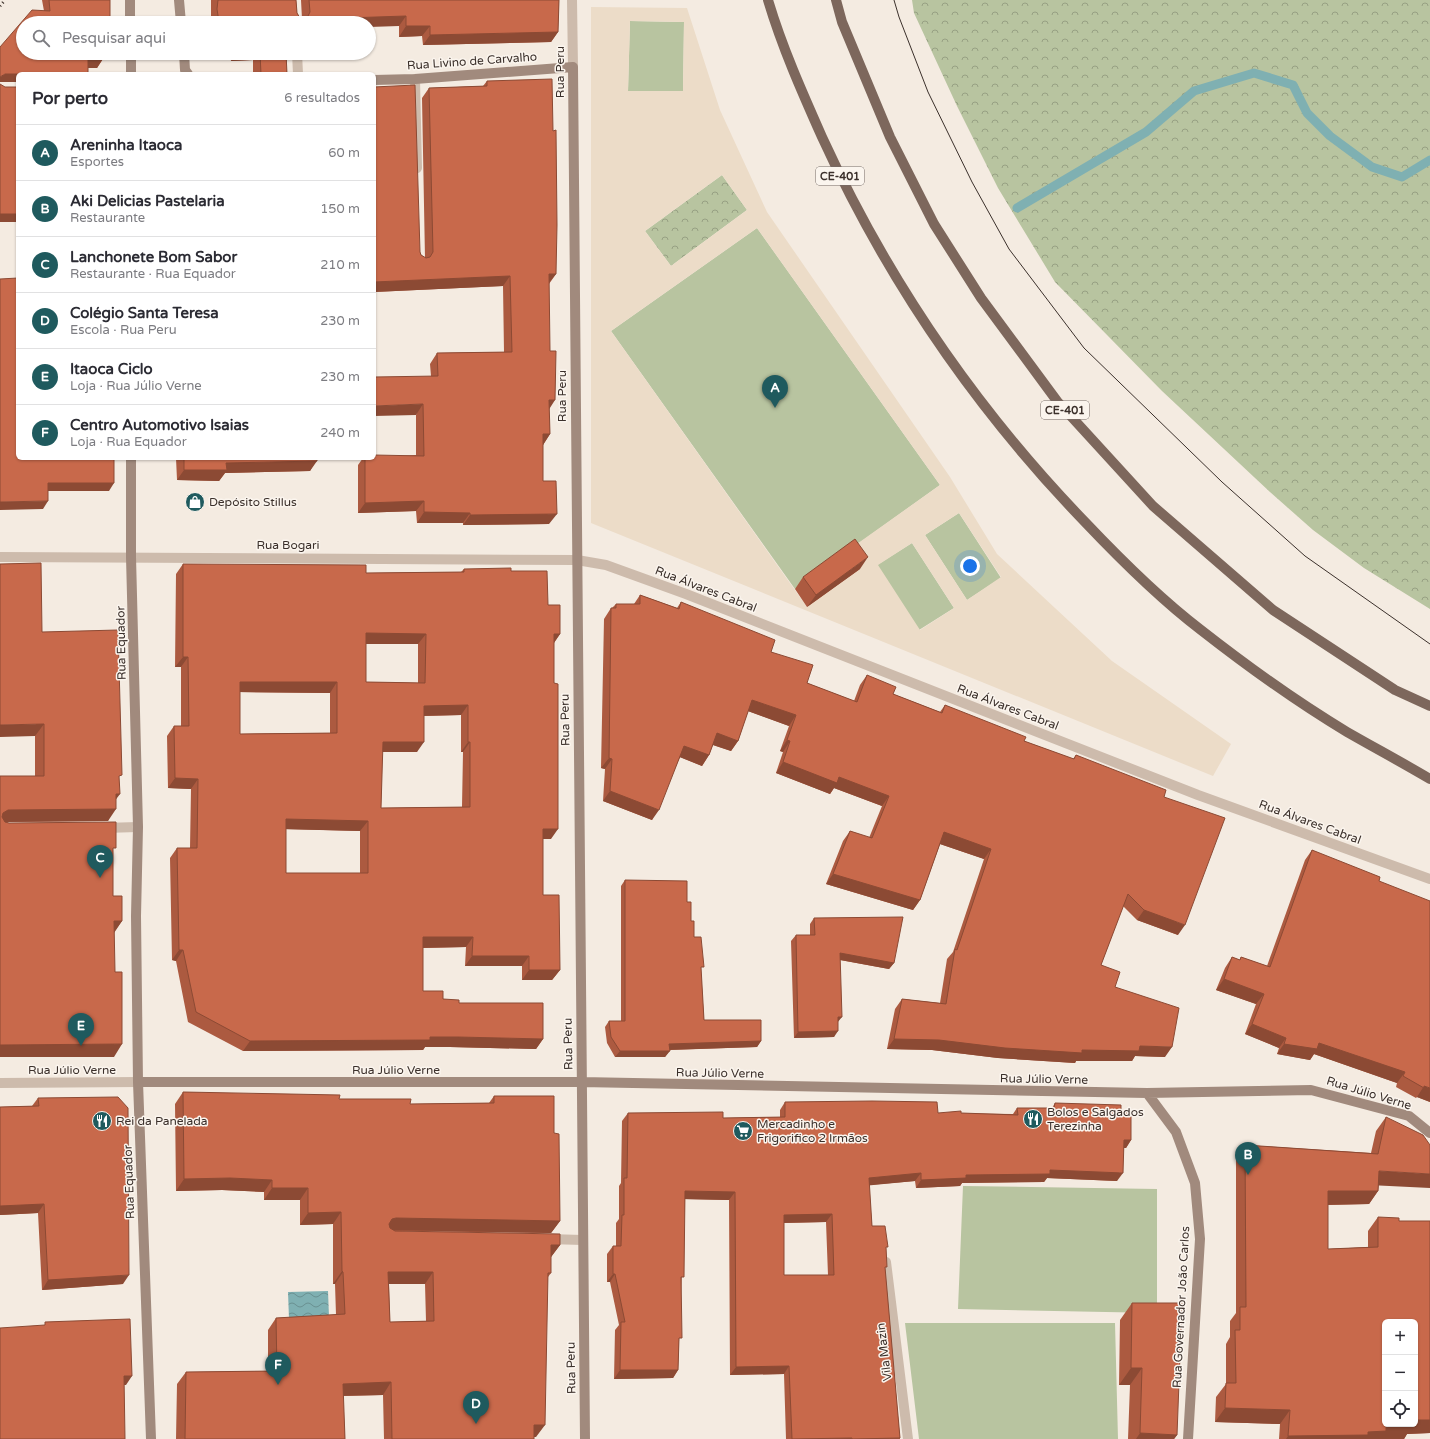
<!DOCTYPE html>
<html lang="pt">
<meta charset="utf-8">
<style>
body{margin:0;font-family:"Varela Round",sans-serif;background:#f7f7f7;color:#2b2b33}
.controls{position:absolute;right:12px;bottom:12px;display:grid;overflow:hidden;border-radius:6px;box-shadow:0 1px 3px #0004}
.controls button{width:36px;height:36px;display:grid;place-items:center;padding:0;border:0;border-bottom:1px solid #e1e1e2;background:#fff;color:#2b2b33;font:20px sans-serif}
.you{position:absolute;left:970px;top:566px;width:14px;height:14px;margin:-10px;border:3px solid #fff;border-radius:50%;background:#1a73e8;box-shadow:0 0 0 6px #1a73e833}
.badge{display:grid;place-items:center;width:26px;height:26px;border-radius:50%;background:#1f5a5e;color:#fff;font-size:13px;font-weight:700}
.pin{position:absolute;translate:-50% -33px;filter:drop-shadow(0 1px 2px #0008)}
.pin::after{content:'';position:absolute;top:21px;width:14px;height:12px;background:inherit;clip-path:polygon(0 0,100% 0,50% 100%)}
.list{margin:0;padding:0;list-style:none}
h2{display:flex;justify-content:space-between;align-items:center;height:52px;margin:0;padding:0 16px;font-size:17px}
h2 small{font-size:13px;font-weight:400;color:#7c7c81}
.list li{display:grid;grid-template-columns:26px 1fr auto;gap:12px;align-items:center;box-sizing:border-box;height:56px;padding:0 16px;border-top:1px solid #e1e1e2}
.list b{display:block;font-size:15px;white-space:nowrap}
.list p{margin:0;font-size:13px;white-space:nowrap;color:#7c7c81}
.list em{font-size:13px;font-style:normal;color:#7c7c81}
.icon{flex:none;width:22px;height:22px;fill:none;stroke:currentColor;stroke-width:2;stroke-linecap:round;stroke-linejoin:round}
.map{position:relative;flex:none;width:1430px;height:1439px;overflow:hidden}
.search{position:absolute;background:#fff;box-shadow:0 1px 3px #0004;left:16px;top:16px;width:360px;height:44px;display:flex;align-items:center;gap:10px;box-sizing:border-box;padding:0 14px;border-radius:22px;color:#7c7c81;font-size:15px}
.panel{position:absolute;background:#fff;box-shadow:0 1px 3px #0004;left:16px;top:72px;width:360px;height:388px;border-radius:6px}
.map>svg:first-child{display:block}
</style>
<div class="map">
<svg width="1430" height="1439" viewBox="0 0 1430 1439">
<defs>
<pattern id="forest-crowns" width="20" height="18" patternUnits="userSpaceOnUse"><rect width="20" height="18" fill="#b8c4a0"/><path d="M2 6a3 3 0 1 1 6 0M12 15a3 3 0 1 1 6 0" fill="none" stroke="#97a083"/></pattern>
<pattern id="water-waves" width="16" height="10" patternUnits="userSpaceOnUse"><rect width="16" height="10" fill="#7fb0b2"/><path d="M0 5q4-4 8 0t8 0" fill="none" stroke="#699091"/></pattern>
</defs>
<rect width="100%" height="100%" fill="#f4ebe1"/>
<path fill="url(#forest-crowns)" d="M912 0H1430V609L1364 568 1313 530 1270 492 1162 391 1055 282 998 188 957 106 914 13Z
M722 175 747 210 671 266 645 231Z"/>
<path fill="#b8c4a0" d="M630 21 684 22 683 92 628 91Z
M757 228 940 485 795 589 611 331Z
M959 513 1001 578 967 600 925 535Z
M912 543 954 608 919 630 877 565Z
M963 1186 1157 1189V1313L958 1309Z
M905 1323H1115L1118 1439H919Z"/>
<path fill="#ecdcc8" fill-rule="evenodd" d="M591 7 687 8 720 110 767 212 950 477 997 554 1112 661 1231 744 1213 776 591 523ZM630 21 684 22 683 91H628ZM722 175 747 210 671 266 645 231ZM757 228 940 485 847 551 807 607 611 331ZM959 513 1001 577 967 600 925 535ZM912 543 954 608 920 630 878 565Z"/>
<path fill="url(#water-waves)" d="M328 1291 329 1317 289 1319 288 1292Z"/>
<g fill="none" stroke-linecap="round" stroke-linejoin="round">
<path stroke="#7fb0b2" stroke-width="9" d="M1017 208 1146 132 1194 91 1254 73 1293 85 1307 113 1330 136 1372 167 1402 177 1430 160"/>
<path stroke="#cdbbac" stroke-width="10" d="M415 79 417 168
M104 828 138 827
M547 1239 583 1240
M886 1262 908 1439"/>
<path stroke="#cdbbac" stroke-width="10" d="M572 0 573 67
M297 53 298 74
M0 557 577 560 606 565 686 594 1198 795 1430 879
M0 1083 138 1082"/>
<path stroke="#a18a7d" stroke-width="10" d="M130 0V23
M179 0 181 23
M131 53V74
M184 53 185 70 188 74
M374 80 415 79 573 67 585 1439
M131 458V557L138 827 136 916 138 1082 151 1439
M138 1082H581L1147 1093 1311 1090 1409 1116 1430 1133
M1147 1093 1176 1132 1195 1183 1200 1239 1188 1439"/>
<path stroke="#7d675c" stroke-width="10" d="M768 0C782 47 802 92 822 137 888 281 975 408 1085 522 1121 560 1159 598 1201 630 1247 666 1297 702 1347 732 1375 748 1403 763 1430 779
M836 0 842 22 890 137 934 224 981 298 1057 401 1153 506 1273 610 1395 690 1430 706"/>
<path stroke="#3b302b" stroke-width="1" d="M894 0 899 17 928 92 972 182 1009 249 1084 348 1222 482 1305 556 1430 644"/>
<path stroke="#3b302b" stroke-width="3" stroke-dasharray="1 3" stroke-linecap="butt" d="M0 6 5 0"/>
</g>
<path fill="#ac5a40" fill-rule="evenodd" d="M42 0H110L23 53H107L97 68H88L18 74V82H0L44 11Z
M211 0H296L297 13 300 18 302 19 301 0H559L558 32 551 42 423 45 422 36 399 37V26L369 23H211Z
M230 53H286L287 74H253V60L231 61Z
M487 81 556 274 549 284V409L550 434 543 445V481L549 524 463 525V523H417L416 511 358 513V465L363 458H374L416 455V415L431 376 430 364 437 353 504 352 503 286 374 292V87L420 252 421 255 425 258 422 98 429 88 483 86Z
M176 458H317L310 471 225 473 219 481 177 480Z
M183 564 366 573 461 572 464 569 511 571 548 605 560 634 554 643 551 839H543V895L560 970 552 980H522V966H465L466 947 423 948V991L443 999 459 1003 543 1039 536 1049 450 1047H425L423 1050 243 1051 188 1022 176 961 172 960 170 858 177 848H190L191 789 168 788 167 736 174 726H181V667H175L176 574ZM366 644H418V683L366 682ZM240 692 330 693V733L240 734ZM461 715V752H463L462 807 381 808 382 752H417L424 716ZM286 829 360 831V873H286Z
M860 569 807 607 795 589 803 577Z
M640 595 677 608 681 602 771 652 807 683 854 701 860 685 867 675 893 694 940 712 945 705 1024 741 1073 759 1076 755 1164 797 1178 935 1137 920 1123 906 1101 965 1115 987 1165 1057 1135 1056 1132 1061H1076L1075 1063 998 1058 932 1050 887 1049 895 1009 902 999 940 1003 947 959 953 952 984 859 940 844 920 900 913 910 826 884 843 841 850 831 869 838 882 806 834 788 830 794 776 773 783 752 780 751 789 726 748 711 738 741 731 751 713 745 709 755 702 766 680 757 652 820 603 801 605 769 601 768 604 619 611 608H612L616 604H634Z
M42 632 119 780 116 799 108 821 5 822 113 852V896L122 921 114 932V1057H0V776H35V736Z
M1312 850 1379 881 1430 1102 1417 1097 1416 1098 1396 1087 1397 1083 1314 1054 1310 1060 1277 1054 1279 1048 1245 1034 1256 1004 1216 990 1225 968 1232 957 1240 960 1241 957 1267 966 1305 860Z
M625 880 687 902 694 937 701 971 704 1020 761 1041 757 1047 670 1050 665 1057H615L607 1043 605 1027 609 1021H621V886Z
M814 918 894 963 889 969 840 960 838 1022 834 1037 794 1038 791 941 796 935H810V924Z
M183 1092 339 1099 410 1104 489 1103 494 1096 554 1133 560 1221 551 1233 394 1231H395L560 1245 551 1257V1273L548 1277 536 1437H534V1439H384L383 1395 343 1396 345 1439H176L177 1384 186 1372 268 1371V1330L276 1318 336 1315 335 1284H333V1224L300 1225V1200H264V1192L222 1190 176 1191 175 1104ZM389 1284H425L426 1321 390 1322Z
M38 1098 123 1284 42 1290 38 1213 0 1215V1107L32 1106Z
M785 1102 938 1113 1013 1114 1017 1108H1052L1055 1103 1121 1110 1131 1140 1126 1148H1124L1117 1181 1047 1178 1044 1182 962 1183 960 1186 916 1188 915 1181 869 1185 872 1226 886 1250 885 1269 900 1439H786L784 1374 730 1375 729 1200 685 1199 679 1342 678 1370 673 1378 614 1379 615 1330 619 1325 610 1282H607V1254L613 1246H616V1223L619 1219V1186L621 1183 622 1121 628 1113 723 1118 780 1117V1110ZM826 1222 828 1275H784V1223Z
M1386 1117 1378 1191 1369 1204 1328 1205V1249L1368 1247V1231L1378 1217 1399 1221H1430V1433L1407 1434 1404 1439H1279L1280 1424 1215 1422 1216 1397 1226 1384V1344L1230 1337V1321L1236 1313V1159L1245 1145 1371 1153 1376 1131Z
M1132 1303 1177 1435 1174 1439H1128L1130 1385H1119L1120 1320Z"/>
<path fill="#8c4a34" d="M406 16 399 26 369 27V23H284L286 20Z
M226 21 225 23H219V22Z
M406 26H430L422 36 399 37Z
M558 32 551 42 423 45 430 35Z
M102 53H107L103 59 97 60Z
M237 53H258L253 60 231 61Z
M88 60H102L97 68H82Z
M5 74H18V82H0V77Z
M0 214H18V222H0Z
M549 274H556L548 284Z
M510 276 503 286 374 292V282Z
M549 400H555L548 411Z
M423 404 416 415 374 416V406Z
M543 434H550L543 445H536Z
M317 461 310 471 225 473 219 481 177 480 184 470 226 463Z
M48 483H114L109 491H43Z
M48 501 43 509 0 510V502Z
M424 501 416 511 358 513 365 503Z
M424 512 470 513 463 523H417Z
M557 514 549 524 463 525 470 515Z
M868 557 860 569 807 607 816 595Z
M366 633 426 634 418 644H359Z
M554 634H560L553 644Z
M183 657H188L181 667H175Z
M240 682H337L330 693 233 692Z
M752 700 796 715 789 726 745 710Z
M468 705 461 715 417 716 424 706Z
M44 724 35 736 0 737V725Z
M717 733 738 741 731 751 710 744Z
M787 740 790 741 783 752 780 751Z
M383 742H424L417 752H376Z
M468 742H470L463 752H461Z
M684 746 709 755 702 766 677 756Z
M609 758 612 759 605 769 601 768Z
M783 762 839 777 889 796 882 806 834 788 830 794 776 773Z
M175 778 198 779 191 789 168 788Z
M610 791 659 810 652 820 603 801Z
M116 794H120L111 806Z
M116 809 108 821 0 822 3 813 8 810Z
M286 819 368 821 360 831 279 829Z
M543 829H558L551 839H536Z
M944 832 991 849 984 859 937 843Z
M833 874 920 900 913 910 826 884Z
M1144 910 1185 925 1178 935 1137 920Z
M114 921H122L114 933Z
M423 937H473L466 947 416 948Z
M179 950H183L176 961 172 960Z
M840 953 894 963 889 969 835 959Z
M472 956H529L522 966H465Z
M529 970H560L552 980H522Z
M1224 979 1264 994 1256 1004 1216 990Z
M838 1017H842L837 1023Z
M1252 1024 1286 1038 1279 1048 1245 1034Z
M838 1031 834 1037 794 1038 798 1032Z
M430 1037H458L543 1039 536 1049 450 1047H425L423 1050 243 1051 250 1041Z
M894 1039 939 1040 1082 1050 1140 1046 1172 1047 1165 1057 1135 1056 1132 1061H1076L1075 1063 998 1058 932 1050 887 1049Z
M761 1041 757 1047 665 1050 669 1044Z
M1319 1043 1405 1072 1397 1083 1314 1054 1310 1060 1277 1054 1284 1044Z
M122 1044 114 1057H0V1045Z
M620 1051H670L665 1057H615Z
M1424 1086 1430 1088V1102L1417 1097Z
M1124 1140H1131L1126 1148H1119Z
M1050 1170 1123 1173 1117 1181 1047 1178 1044 1182 962 1183 960 1186 916 1188 921 1180 966 1175Z
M1379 1171 1430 1174V1188L1369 1185Z
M921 1173 915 1181 863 1186 869 1178Z
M230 1178 272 1180 264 1192 222 1190 176 1191 184 1179Z
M272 1188H308L300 1200H264Z
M685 1191 735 1192 729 1200 680 1199Z
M1328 1191H1378L1369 1204 1318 1205Z
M44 1204 38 1213 0 1215V1206Z
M341 1212 333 1224 300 1225 308 1213Z
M832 1214 826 1222 778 1223 784 1215Z
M396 1218 560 1221 551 1233 387 1230 384 1232 392 1219Z
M551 1245H560L551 1257H542Z
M342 1271 343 1272 335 1284H333Z
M388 1272H433L425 1284H380Z
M613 1274H615L610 1282H607Z
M129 1275 123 1284 42 1290 48 1280Z
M789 1366 784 1374 730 1375 736 1367Z
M1131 1368H1142L1130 1385H1119Z
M620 1370H678L673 1378 614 1379Z
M124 1376H132L126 1385H118Z
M391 1382 383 1395 334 1396 343 1384Z
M1225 1408 1290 1410 1280 1424 1215 1422Z
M1415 1420H1430V1433L1407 1434 1404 1439H1286L1288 1436 1368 1432 1386 1425 1415 1424Z
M534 1425H545L536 1437H525Z
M1140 1433 1177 1435 1174 1439H1136Z
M852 1438 851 1439H811Z"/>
<path fill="#c8694b" stroke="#8c4a34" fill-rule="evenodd" d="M49 0H110V20H107V23H23V53H102V60H88V74H5L0 77V47L32 10 50 11Z
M218 0H296L297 13 300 18 303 19 307 18 310 12 309 0H559L558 32 430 35V26H406V16L286 20 287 23H226V21L219 22 217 9Z
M260 53H286L287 74H261Z
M552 79 553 131 556 130 557 225 556 274H549L550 351H556L555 400H549L550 434H543V481H556L557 514 470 515V513L424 512V501L365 503V458H374V455L424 456 423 404 374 406V377L438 376 437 353 512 352 510 276 374 282V87L415 85 420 252 421 255 426 258 430 257 433 252 429 88 487 86V81Z
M0 84 5 87H18V214H0Z
M18 278V458H114V483H48V501L0 502V279Z
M184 458H317V461L226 463 227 470H184Z
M855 539 868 557 816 595 803 577Z
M41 563 42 632 118 630 122 775 119 776 120 794H116V809L8 810 3 813 2 817 5 822 9 823 116 822V848H113V896H122V921H114L115 972H122V1044L0 1045V776H44V724L0 725V564Z
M183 564 366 565V573L464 572V569L511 568V571H547L548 605H560V634H554V683L558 684V829H543V895H559L560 970H529V956H472L473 937H423V991H443V999L459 1000V1003H543V1039L458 1037H430V1040L250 1041 196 1012 183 950H179L177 848H197L198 779 175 778 174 726H189L188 657H183ZM366 633 426 634 425 683 366 682ZM240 682H337V733L240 734ZM468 705V742H470V807L381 808 383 742H424V706ZM286 819 368 821V873H286Z
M640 595 679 609 681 602 775 640 771 652 813 665 807 683 857 702 867 675 896 687 893 694 942 713 945 705 1026 737 1024 741 1074 759 1076 755 1166 790 1164 797 1225 818 1185 925 1144 910 1128 894 1101 965 1120 972 1115 987 1179 1008 1172 1047 1140 1046 1139 1051 1082 1050V1053L1005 1048 939 1040 894 1039 902 999 946 1004 955 949 957 950 991 849 944 832 920 900 833 874 850 831 872 838 889 796 839 777 837 783 783 762 790 741 787 740 796 715 752 700 738 741 717 733 709 755 684 746 659 810 610 791 612 759 609 758 611 608H616V604H640Z
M1312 850 1380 877 1379 881 1430 901V1088L1424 1086V1088L1403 1076 1405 1072 1319 1043 1317 1049 1284 1044 1286 1038 1252 1024 1264 994 1224 979 1232 957 1240 960 1241 957 1270 967Z
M625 880 687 881V902H691V921H694V937H701L704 967H701L704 1020H761V1041L669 1044 670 1051H620L611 1037 609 1021H625Z
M903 917 894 963 840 953 842 1017H838V1031L798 1032 796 935H815L814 918Z
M183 1092 340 1095 339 1099H411L410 1104 494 1103V1096H554V1133L559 1134 560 1221 396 1218 392 1219 389 1224 390 1228 395 1231 560 1234V1245H551V1273H548L545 1425H534V1439H392L391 1382 343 1384 345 1439H185L186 1372 277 1371 276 1318 345 1314 343 1272 342 1271 341 1212 308 1213V1188H272V1180L230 1178 184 1179ZM388 1272H433L434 1321 390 1322Z
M118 1097 128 1108 129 1275 48 1280 44 1204 0 1206V1107L39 1106 38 1098Z
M872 1101 937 1102 938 1113 961 1111V1113L1018 1115 1017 1108H1054L1055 1103 1121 1105V1110L1131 1115V1140H1124L1123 1173 1050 1170V1174L966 1175V1178L921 1180V1173L869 1178 872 1226H885L888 1247H886L887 1267H885L900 1438 852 1439V1438L792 1439 789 1366 736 1367 735 1192 685 1191 684 1277H681L682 1338H679L678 1370H620L621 1322H625L615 1274H613V1246H621L622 1215H624V1178H627L628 1113 723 1112V1118L785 1117V1102ZM832 1214 834 1275H784V1215Z
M1386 1117 1423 1135 1430 1145V1174L1379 1171 1378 1191H1328V1249L1378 1247V1217L1399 1218V1221H1430V1420H1415V1322H1385V1424H1414V1425H1386V1431L1368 1432V1435L1288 1436 1290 1410 1225 1408 1226 1383H1236L1235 1330H1240V1307H1246L1245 1145 1378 1154Z
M1132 1303H1182L1177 1435 1140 1433 1142 1368H1131Z
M130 1319 132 1376H124L125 1439H0V1328L45 1325V1322Z"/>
<defs>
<g id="shop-disc" transform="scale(1)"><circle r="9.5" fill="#1f5a5e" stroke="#fbf5ee"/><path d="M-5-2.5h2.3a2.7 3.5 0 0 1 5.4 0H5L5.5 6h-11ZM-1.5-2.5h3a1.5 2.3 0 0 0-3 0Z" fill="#fff"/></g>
<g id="restaurant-disc" transform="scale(1)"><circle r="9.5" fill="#1f5a5e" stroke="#fbf5ee"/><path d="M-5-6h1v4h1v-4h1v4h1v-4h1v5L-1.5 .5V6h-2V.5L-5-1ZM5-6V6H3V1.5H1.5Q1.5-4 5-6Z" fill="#fff"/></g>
<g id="supermarket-disc" transform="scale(1)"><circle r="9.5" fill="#1f5a5e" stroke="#fbf5ee"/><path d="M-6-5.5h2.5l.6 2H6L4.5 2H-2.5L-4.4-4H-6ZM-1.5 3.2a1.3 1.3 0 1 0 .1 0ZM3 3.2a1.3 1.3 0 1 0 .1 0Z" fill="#fff"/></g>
</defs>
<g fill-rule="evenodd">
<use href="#shop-disc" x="195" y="502"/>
<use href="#restaurant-disc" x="1033" y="1119"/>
<use href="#restaurant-disc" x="102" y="1121"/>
<use href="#supermarket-disc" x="743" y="1131"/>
</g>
<g text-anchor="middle" stroke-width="3" stroke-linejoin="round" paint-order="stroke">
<g fill="#fbf5ee" stroke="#756b66" stroke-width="1">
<rect x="816" y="167" width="48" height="18" rx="3"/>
<rect x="1041" y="401" width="48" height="18" rx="3"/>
</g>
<g font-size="11" font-weight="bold" fill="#3b302b">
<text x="840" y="180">CE-401</text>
<text x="1065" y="414">CE-401</text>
</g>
<g font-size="12" fill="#3b302b" stroke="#fbf5ee">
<text transform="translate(472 61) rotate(-4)" y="4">Rua Livino de Carvalho</text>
<text transform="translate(560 72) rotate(-90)" y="4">Rua Peru</text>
<text transform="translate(562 396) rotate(-90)" y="4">Rua Peru</text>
<text x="288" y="549">Rua Bogari</text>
<text transform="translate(706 589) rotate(21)" y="4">Rua Álvares Cabral</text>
<text transform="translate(121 643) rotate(-91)" y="4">Rua Equador</text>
<text transform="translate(1008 707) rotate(21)" y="4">Rua Álvares Cabral</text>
<text transform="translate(565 720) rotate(-91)" y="4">Rua Peru</text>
<text transform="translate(1310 822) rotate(20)" y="4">Rua Álvares Cabral</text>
<text transform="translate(568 1044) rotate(-91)" y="4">Rua Peru</text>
<text x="72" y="1074">Rua Júlio Verne</text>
<text x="396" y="1074">Rua Júlio Verne</text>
<text transform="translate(720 1073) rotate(1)" y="4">Rua Júlio Verne</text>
<text transform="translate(1044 1079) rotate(1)" y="4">Rua Júlio Verne</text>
<text transform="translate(1369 1093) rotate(17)" y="4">Rua Júlio Verne</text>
<text transform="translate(129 1182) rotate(-92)" y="4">Rua Equador</text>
<text transform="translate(1181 1307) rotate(-87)" y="4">Rua Governador João Carlos</text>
<text transform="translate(884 1352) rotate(-97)" y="4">Vila Mazin</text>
<text transform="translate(571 1368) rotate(-91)" y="4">Rua Peru</text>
</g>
<g font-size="12" fill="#3b302b" stroke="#fbf5ee" text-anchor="start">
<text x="209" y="506">Depósito Stillus</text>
<text x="1047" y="1116">Bolos e Salgados<tspan x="1047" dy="14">Terezinha</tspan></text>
<text x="116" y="1125">Rei da Panelada</text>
<text x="757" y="1128">Mercadinho e<tspan x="757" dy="14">Frigorifico 2 Irmãos</tspan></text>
</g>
</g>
</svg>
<div class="controls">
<button>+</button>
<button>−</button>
<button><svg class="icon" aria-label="locate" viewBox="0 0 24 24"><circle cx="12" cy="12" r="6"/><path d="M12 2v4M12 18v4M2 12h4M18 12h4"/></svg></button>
</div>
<div class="you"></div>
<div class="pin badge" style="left:775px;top:408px">A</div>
<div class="pin badge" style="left:1248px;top:1175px">B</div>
<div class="pin badge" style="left:100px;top:878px">C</div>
<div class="pin badge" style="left:476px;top:1424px">D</div>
<div class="pin badge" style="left:81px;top:1046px">E</div>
<div class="pin badge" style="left:278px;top:1385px">F</div>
<div class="search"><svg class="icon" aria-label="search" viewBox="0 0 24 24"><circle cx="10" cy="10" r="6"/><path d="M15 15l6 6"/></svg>Pesquisar aqui</div>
<section class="panel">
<h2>Por perto<small>6 resultados</small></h2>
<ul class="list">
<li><span class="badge">A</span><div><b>Areninha Itaoca</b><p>Esportes</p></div><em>60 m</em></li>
<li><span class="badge">B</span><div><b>Aki Delicias Pastelaria</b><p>Restaurante</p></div><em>150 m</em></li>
<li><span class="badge">C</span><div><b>Lanchonete Bom Sabor</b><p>Restaurante · Rua Equador</p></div><em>210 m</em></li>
<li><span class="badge">D</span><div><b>Colégio Santa Teresa</b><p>Escola · Rua Peru</p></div><em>230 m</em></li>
<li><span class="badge">E</span><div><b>Itaoca Ciclo</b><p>Loja · Rua Júlio Verne</p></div><em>230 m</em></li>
<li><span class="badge">F</span><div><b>Centro Automotivo Isaias</b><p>Loja · Rua Equador</p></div><em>240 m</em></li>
</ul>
</section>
</div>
